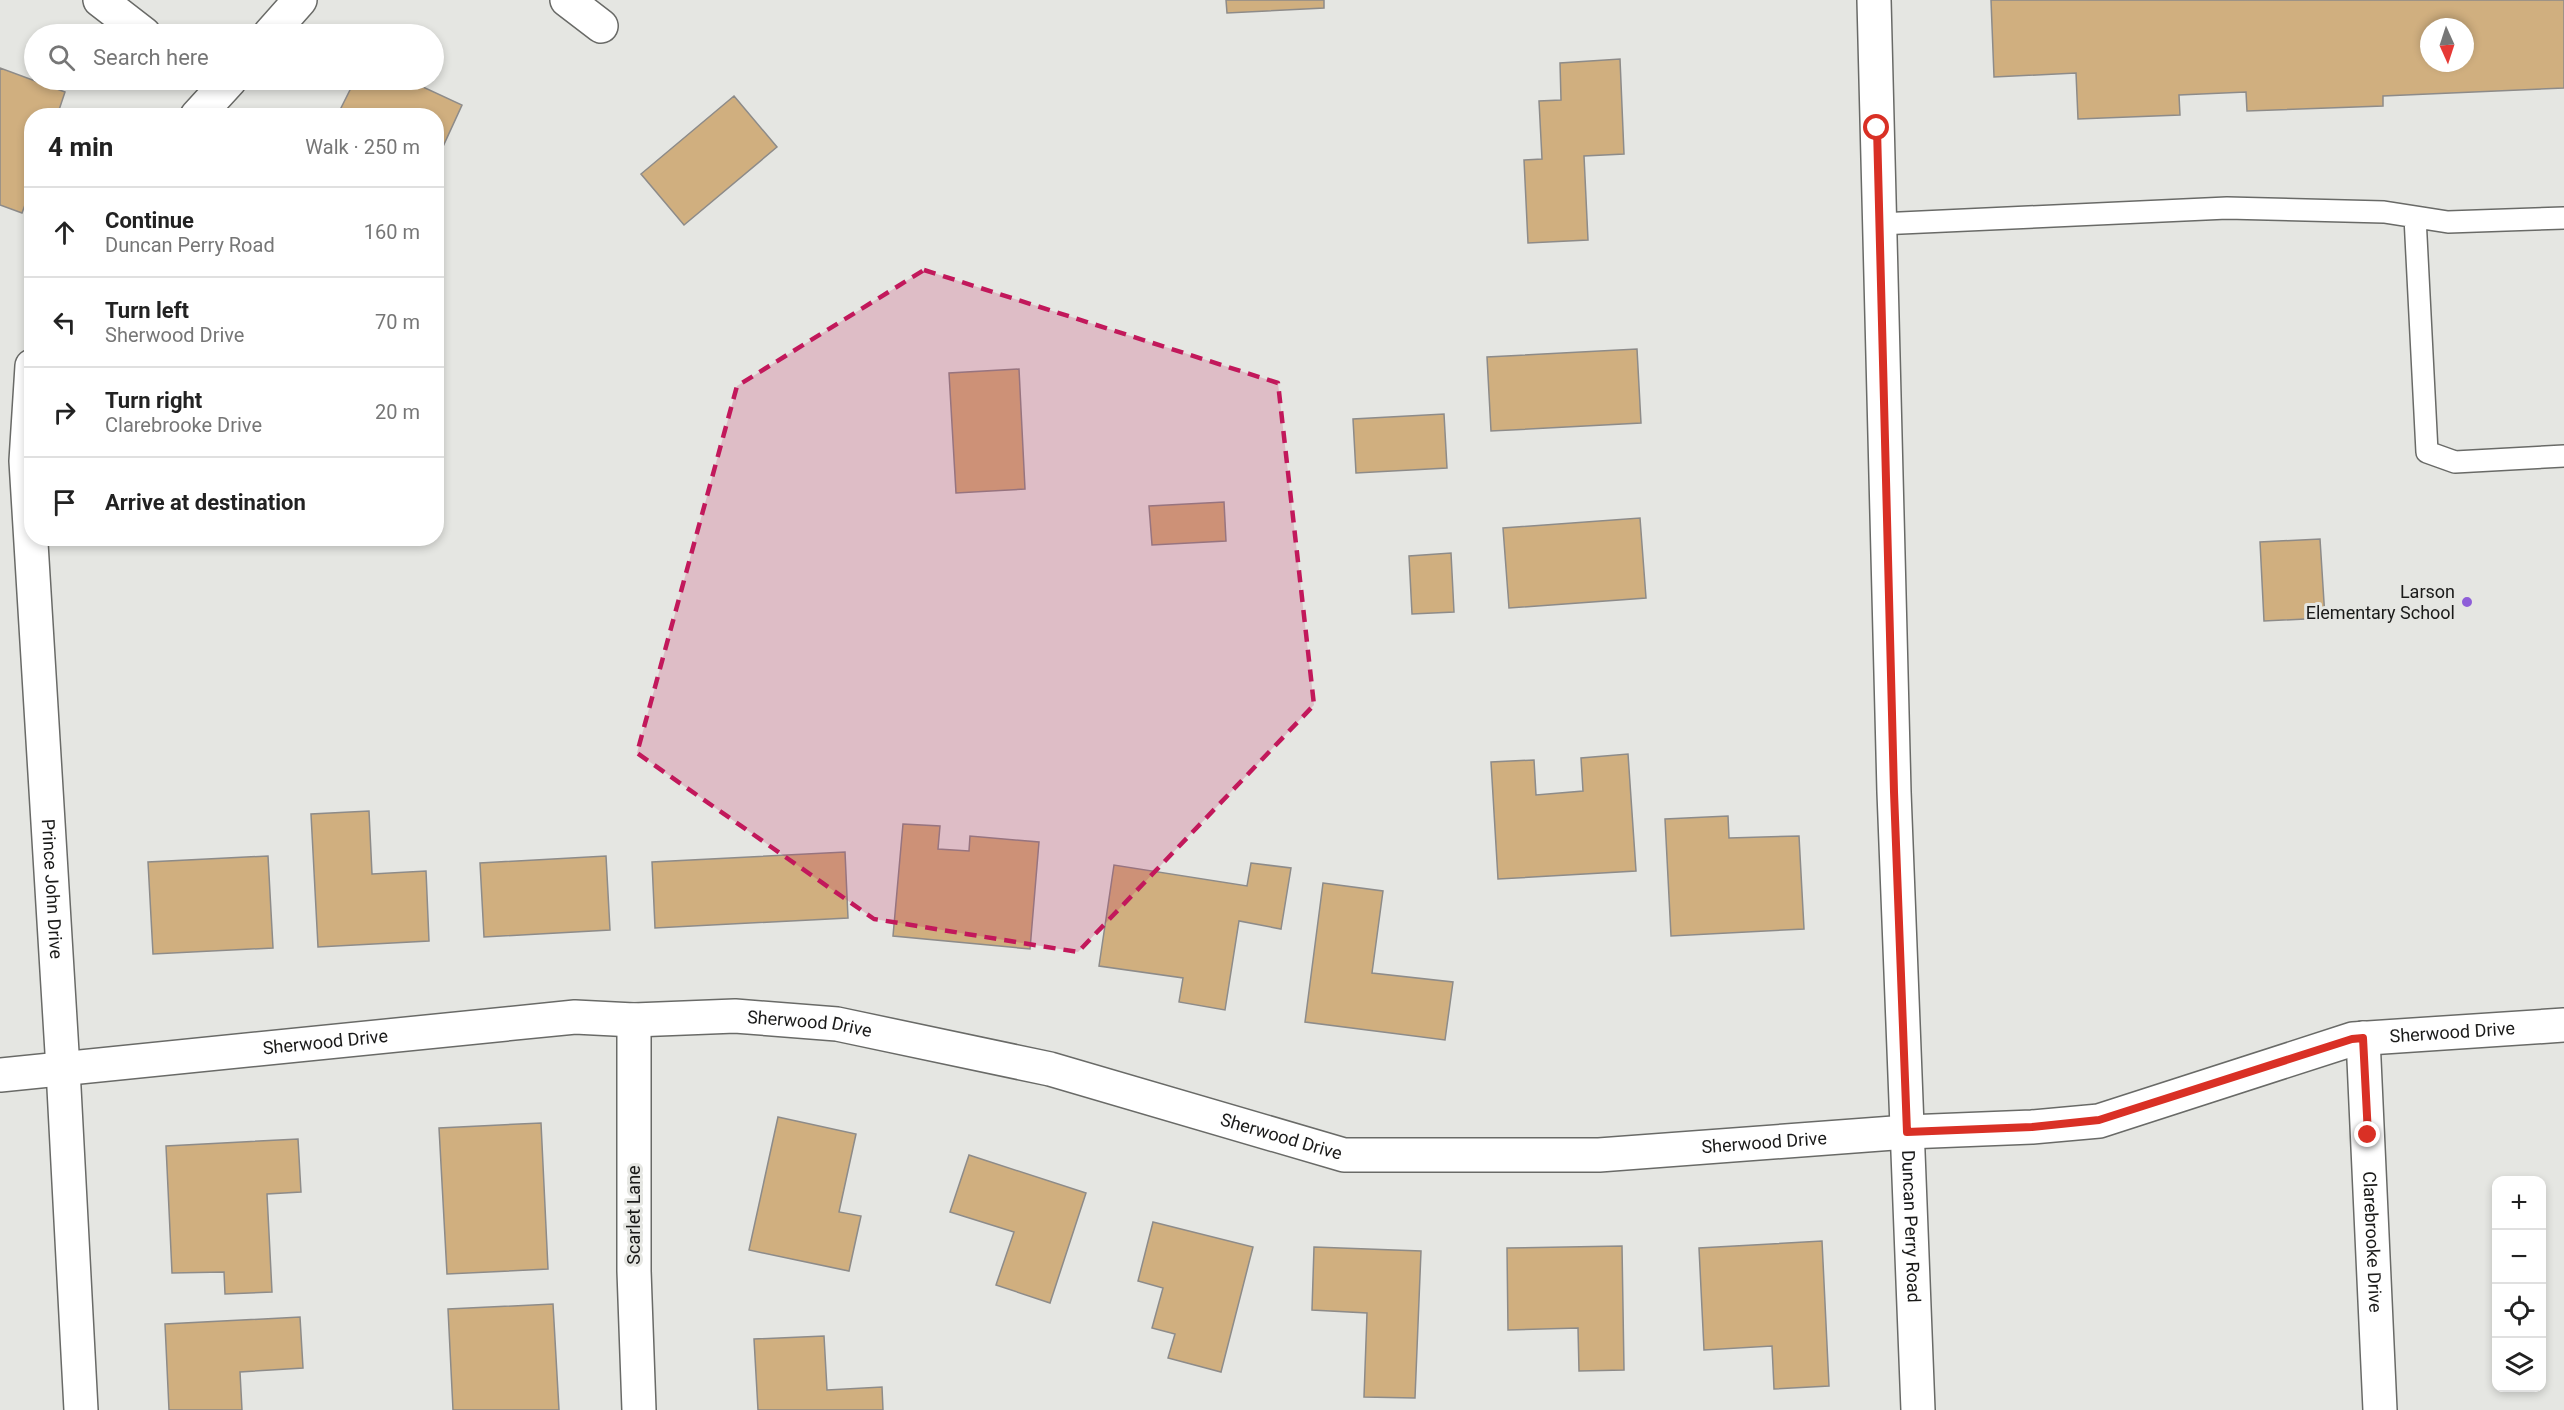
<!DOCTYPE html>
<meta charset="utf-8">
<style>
body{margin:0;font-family:Roboto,sans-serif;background:#f2f2f2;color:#222}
.controls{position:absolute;right:18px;bottom:18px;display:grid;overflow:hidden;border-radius:12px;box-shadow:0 3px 9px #0003}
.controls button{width:54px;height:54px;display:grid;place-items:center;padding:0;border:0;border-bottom:2px solid #e0e0e0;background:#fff;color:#222;font:30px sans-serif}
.compass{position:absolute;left:2420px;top:18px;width:54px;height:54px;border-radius:50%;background:#fff;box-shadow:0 3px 9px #0003;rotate:177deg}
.stop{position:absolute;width:18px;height:18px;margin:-14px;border:4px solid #d93025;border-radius:50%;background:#fff}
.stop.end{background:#d93025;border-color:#fff;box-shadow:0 2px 6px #0008}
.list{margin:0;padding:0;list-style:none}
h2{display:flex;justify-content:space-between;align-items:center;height:78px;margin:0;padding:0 24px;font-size:26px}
h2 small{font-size:20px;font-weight:400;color:#767676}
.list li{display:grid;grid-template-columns:39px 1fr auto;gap:18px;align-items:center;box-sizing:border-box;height:90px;padding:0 24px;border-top:2px solid #e0e0e0}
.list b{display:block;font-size:22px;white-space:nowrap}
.list p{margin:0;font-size:20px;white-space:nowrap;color:#767676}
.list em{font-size:20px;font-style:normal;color:#767676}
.icon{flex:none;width:33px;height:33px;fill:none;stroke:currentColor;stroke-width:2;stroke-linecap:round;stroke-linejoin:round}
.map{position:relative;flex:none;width:2564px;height:1410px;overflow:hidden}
.search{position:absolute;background:#fff;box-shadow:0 3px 9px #0003;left:24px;top:24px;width:420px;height:66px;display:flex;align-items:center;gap:15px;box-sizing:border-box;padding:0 21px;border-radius:33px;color:#767676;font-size:22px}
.panel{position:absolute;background:#fff;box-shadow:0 3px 9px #0003;left:24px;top:108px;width:420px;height:438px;border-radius:24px}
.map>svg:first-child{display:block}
</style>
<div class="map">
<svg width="2564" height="1410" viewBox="0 0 2564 1410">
<rect width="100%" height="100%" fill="#e5e6e2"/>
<path fill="#d0af7f" stroke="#8d8b89" stroke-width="1.5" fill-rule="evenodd" d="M1226 0H1324V8L1227 13Z
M1991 0H2564V88L2383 96V106L2247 111 2246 92 2179 95 2180 115 2078 119 2076 73 1994 77ZM2429 27H2465V63H2429Z
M1620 59 1624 154 1584 156 1588 240 1528 243 1524 160 1542 159 1539 101 1561 100 1560 63Z
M0 68 65 92 57 116H32V186L22 213 0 205Z
M355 80H408L462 105 440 153 436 152V116H357L341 108Z
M734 96 777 147 684 225 641 174Z
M1637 349 1641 423 1491 431 1487 357Z
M1019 369 1025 489 956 493 949 373Z
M1444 414 1447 468 1356 473 1353 419Z
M1224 502 1226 541 1152 545 1149 506Z
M1640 518 1646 598 1509 608 1503 528Z
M2320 539 2325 618 2264 621 2260 542Z
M1451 553 1454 612 1412 614 1409 556Z
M1628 754 1636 871 1498 879 1491 762 1534 760 1536 795 1583 791 1581 758Z
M369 811 372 874 426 871 429 941 318 947 311 814Z
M1728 816 1729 838 1799 836 1804 929 1671 936 1665 819Z
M903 824 940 826 938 849 969 851 970 836 1039 842 1030 949 893 936Z
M845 852 848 918 655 928 652 862Z
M268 856 273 948 153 954 148 862Z
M606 856 610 930 484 937 480 863Z
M1251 863 1291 868 1281 929 1239 921 1225 1010 1179 1002 1183 978 1099 966 1114 865 1247 886Z
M1323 883 1383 891 1372 973 1453 982 1445 1040 1305 1022Z
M778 1117 856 1134 839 1212 861 1216 849 1271 749 1250Z
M541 1123 548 1269 447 1274 439 1128Z
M298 1139 301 1192 267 1194 272 1292 225 1294 224 1272 172 1273 166 1146Z
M969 1155 1086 1193 1050 1303 996 1285 1014 1232 950 1212Z
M1153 1222 1253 1247 1221 1372 1168 1358 1175 1334 1152 1328 1163 1288 1138 1281Z
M1822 1241 1829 1386 1774 1389 1772 1346 1704 1350 1699 1248Z
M1622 1246 1624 1370 1579 1371 1578 1328 1508 1330 1507 1248Z
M1314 1247 1421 1251 1415 1398 1364 1397 1367 1313 1312 1310Z
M553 1304 559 1410H453L448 1309Z
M300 1317 303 1368 240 1372 242 1410H169L165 1324Z
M824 1336 827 1390 882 1387 883 1410H758L754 1339Z"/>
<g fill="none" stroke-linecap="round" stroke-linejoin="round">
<g stroke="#696a67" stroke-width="24">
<path id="service" d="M2415 217 2427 452 2455 462 2564 456
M1879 224 2227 208 2384 212 2448 222 2564 218"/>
</g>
<g stroke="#696a67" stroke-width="36">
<g id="minor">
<path d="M100 0 144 34"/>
<path d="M567 0 601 26"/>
<path d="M270 34 300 0"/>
<path d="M197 116 230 80"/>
<path id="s1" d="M32 366 26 461 63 1069 81 1410"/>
<path d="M634 1020V1271L639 1410"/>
<path id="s2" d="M2363 1038 2380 1410"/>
<path id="s3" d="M0 1075 575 1017 634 1020 735 1016 837 1024 1050 1069 1344 1155H1599L1907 1132 2032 1127 2099 1121 2353 1039 2564 1025"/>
</g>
</g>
<g stroke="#696a67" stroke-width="36">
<g id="tertiary">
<path id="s4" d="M1874 0 1894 792 1918 1410"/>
</g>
</g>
<use href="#service" stroke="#fff" stroke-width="21"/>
<use href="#minor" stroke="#fff" stroke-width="33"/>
<use href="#tertiary" stroke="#fff" stroke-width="33"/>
</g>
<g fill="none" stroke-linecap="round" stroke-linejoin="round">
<path stroke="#d93025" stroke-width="8" d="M1877 128 1894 792 1907 1132 2032 1127 2099 1120 2352 1039 2363 1038 2368 1135"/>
</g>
<path fill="#c2185b" fill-opacity="0.2" stroke="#c2185b" stroke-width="4.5" stroke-dasharray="12 8" stroke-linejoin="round" d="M924 270 1278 383 1314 705 1078 952 874 919 637 753 737 386Z"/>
<circle fill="#8e5ed8" stroke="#e5e6e2" stroke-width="2" cx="2467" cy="602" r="6"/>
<g text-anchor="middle" stroke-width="6" stroke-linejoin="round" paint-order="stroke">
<g font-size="18" fill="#1a1a19" stroke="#e5e6e2" text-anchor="end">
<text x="2455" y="598">Larson<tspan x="2455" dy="21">Elementary School</tspan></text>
</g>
<g font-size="18" fill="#1a1a19" stroke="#e5e6e2">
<text dy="6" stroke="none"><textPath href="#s1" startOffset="524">Prince John Drive</textPath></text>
<text dy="6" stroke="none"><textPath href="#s3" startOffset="813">Sherwood Drive</textPath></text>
<text dy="6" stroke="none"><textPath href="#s3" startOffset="2487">Sherwood Drive</textPath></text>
<text dy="6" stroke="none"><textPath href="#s3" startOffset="327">Sherwood Drive</textPath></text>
<text dy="6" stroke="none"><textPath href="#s3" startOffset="1299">Sherwood Drive</textPath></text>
<text dy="6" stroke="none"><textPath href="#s3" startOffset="1785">Sherwood Drive</textPath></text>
<text transform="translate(634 1215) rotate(-90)" y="6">Scarlet Lane</text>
<text dy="6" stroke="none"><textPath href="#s4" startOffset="1227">Duncan Perry Road</textPath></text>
<text dy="6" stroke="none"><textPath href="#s2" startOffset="204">Clarebrooke Drive</textPath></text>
</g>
</g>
</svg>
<div class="controls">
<button>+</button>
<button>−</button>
<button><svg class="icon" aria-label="locate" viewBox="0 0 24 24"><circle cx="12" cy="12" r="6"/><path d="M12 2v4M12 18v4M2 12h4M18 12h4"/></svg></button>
<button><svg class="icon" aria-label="layers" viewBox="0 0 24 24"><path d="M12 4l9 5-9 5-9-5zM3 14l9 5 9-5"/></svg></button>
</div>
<svg class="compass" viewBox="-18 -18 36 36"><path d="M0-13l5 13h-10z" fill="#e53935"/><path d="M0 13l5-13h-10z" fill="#767676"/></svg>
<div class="stop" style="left:1877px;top:128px"></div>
<div class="stop end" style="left:2368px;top:1135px"></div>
<div class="search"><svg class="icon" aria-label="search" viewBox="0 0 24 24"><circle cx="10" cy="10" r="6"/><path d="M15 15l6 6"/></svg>Search here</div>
<section class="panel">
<h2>4 min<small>Walk · 250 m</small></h2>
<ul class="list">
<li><svg class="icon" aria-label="ahead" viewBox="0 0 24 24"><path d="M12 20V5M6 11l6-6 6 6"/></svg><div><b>Continue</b><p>Duncan Perry Road</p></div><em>160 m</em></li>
<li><svg class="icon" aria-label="left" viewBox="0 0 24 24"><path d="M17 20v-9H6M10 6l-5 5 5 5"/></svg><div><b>Turn left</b><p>Sherwood Drive</p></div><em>70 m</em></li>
<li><svg class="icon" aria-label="right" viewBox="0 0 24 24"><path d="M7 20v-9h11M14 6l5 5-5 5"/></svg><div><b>Turn right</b><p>Clarebrooke Drive</p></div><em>20 m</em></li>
<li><svg class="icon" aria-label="arrive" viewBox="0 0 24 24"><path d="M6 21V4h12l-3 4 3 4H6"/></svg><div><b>Arrive at destination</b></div></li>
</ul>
</section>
</div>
